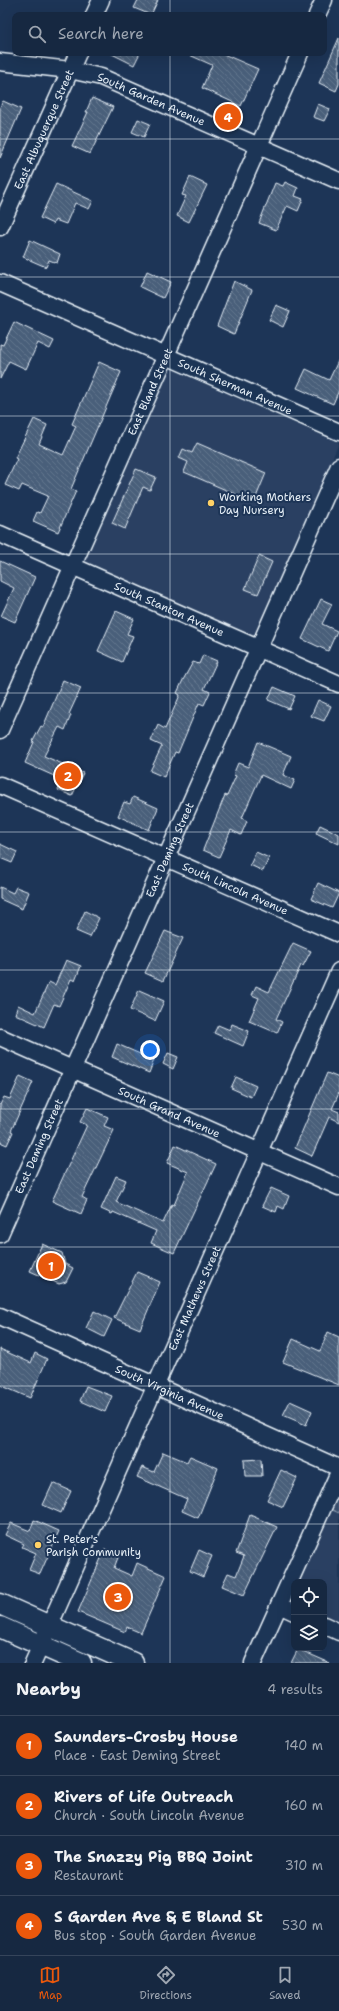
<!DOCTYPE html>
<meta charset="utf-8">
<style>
body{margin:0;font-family:"Shantell Sans",sans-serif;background:#23344c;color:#f1f3f6}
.controls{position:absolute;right:12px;bottom:12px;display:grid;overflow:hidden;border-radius:8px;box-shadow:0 4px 16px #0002}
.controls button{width:36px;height:36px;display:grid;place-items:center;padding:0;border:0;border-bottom:1px solid #35445a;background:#162841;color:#f1f3f6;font:20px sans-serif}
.you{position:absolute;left:150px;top:1050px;width:14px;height:14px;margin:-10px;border:3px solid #fff;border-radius:50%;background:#1a73e8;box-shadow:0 0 0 6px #1a73e833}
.badge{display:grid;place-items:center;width:26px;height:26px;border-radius:50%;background:#ea580c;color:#fff;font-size:13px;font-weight:700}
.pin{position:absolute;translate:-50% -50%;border:2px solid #fff;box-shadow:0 1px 4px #0006}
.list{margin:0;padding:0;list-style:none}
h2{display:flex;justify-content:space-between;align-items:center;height:52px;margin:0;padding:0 16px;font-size:17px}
h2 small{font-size:13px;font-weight:400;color:#9ea6b1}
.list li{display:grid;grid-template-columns:26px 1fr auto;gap:12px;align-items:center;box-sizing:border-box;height:60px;padding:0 16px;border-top:1px solid #35445a}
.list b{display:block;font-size:15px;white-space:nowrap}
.list p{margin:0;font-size:13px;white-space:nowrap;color:#9ea6b1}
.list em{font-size:13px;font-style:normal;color:#9ea6b1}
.icon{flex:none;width:22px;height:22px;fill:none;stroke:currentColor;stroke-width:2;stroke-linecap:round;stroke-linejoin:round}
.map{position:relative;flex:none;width:339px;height:1663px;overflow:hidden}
.search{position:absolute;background:#162841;box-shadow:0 4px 16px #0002;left:12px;right:12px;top:12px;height:44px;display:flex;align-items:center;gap:10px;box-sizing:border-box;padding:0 14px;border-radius:8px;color:#9ea6b1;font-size:15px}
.sheet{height:292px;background:#162841}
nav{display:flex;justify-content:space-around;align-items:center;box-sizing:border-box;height:56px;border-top:1px solid #35445a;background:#162841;font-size:11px;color:#9ea6b1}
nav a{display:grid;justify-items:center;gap:2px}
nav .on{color:#ea580c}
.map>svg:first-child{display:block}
</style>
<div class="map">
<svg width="339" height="1663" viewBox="0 0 339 1663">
<defs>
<pattern id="building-back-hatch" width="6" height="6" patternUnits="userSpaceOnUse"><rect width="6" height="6" fill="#495e7a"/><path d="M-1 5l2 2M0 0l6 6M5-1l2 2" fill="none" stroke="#63768e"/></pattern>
</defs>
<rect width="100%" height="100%" fill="#1d3557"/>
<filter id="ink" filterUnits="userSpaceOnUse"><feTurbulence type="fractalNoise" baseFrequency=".025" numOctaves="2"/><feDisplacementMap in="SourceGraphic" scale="8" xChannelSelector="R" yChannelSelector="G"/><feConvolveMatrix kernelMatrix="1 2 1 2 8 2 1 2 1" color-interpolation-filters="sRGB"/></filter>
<g filter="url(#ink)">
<path fill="#2a4162" d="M169 368 339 443 254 637 83 562Z
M323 1506 339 1513V1632L324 1625V1582H294V1612L279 1605Z"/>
<path fill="#374d6c" stroke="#909fb2" d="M339 1472V1513L323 1506Z"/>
<path fill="url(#building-back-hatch)" stroke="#e8f1f8" d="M138 0H158L151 15 134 8Z
M339 38V84L336 91 319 83Z
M110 53H140L134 65Z
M185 53H221L258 69 241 106 202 88 212 65Z
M92 98 113 107 90 154 72 146 88 112H86Z
M3 101 21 109 0 158V107Z
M318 104 330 109 324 121 313 117Z
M138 119 150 124 144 137 132 132Z
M190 177 207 185 189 222 177 216 186 196 182 195Z
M285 182 298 188 295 196 303 199 298 211 287 206 276 230 259 223 275 183 283 186Z
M56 184 93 201 89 209 75 203 66 224 55 220 53 224 40 218Z
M30 240 60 254 57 263 49 260 46 267 23 257Z
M147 271 171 282 163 298 140 287Z
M234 281 252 290 234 334 217 326Z
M276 305 290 311 283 327 269 320Z
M14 322 54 341 50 349 38 343 26 369 9 361 0 379V344L3 345Z
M339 359V390L333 404 297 388 306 369 329 380Z
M99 362 121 372 71 489 76 491 58 532 33 521 37 512 40 513 48 496 22 485 19 491 5 485 17 459 15 458 34 419 47 425 39 444 63 455 76 426 72 424Z
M197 443 266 473 254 502 184 472 188 462 179 458 183 449 192 453Z
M136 469 156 477 150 490 143 487 125 529 112 523Z
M259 556 272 562 258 594 245 589Z
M0 561 35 577 15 622 1 616 14 588 0 581Z
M321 599 332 604 322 624 337 631 328 651 302 639Z
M116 611 134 619 127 634 133 636 122 662 98 651Z
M203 655 217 661 204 689 210 692 204 705 199 703 178 753 175 752 164 777 150 771 162 746 151 741 158 725 165 729 180 695 177 693 183 680 193 662 199 664Z
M63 680 81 688 69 714 71 715 65 730 59 727 44 756 83 773 72 796 58 790 63 780 25 763 34 742 33 741 41 726 43 727Z
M274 687 295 696 289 709 268 700Z
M318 700 331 706 324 721 311 716Z
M258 742 291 756 283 775 295 780 291 789 261 775 242 818 247 821 241 835 231 830 219 857 203 850 225 795 227 796 236 776 233 775 238 763 248 767Z
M133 797 158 808 149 830 118 816 124 802 130 804Z
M320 825 339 834V844L316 833Z
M0 844 17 852 12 863 0 858Z
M256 852 269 858 263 871 250 865Z
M318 883 339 893 332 908 311 899Z
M0 887 13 893 16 887 29 892 22 909 0 899Z
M85 911 99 918 90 937 76 931Z
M165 931 183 938 163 981 145 973Z
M293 943 311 951 303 966 301 965 276 1019 282 1022 277 1033 249 1021 259 998 252 995 256 986 269 992Z
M66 960 81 966 75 981 71 979 59 1006 54 1004 44 1027 15 1014 18 1005 35 1013 49 982 55 985Z
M139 990 164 1001 155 1021 130 1010Z
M232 1024 249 1031 243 1046 214 1033 218 1025 230 1030Z
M117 1044 154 1060 149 1073 112 1057Z
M168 1053 178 1057 173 1069 163 1064Z
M327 1073 339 1078V1093L332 1109 339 1112V1122L329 1117 312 1156 295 1148Z
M20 1076 33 1082 11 1131 13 1132 7 1145 0 1142V1105L4 1097 10 1099Z
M236 1077 256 1086 251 1097 231 1088Z
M87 1108 108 1117 104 1126 114 1130 82 1197 87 1200 81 1214 52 1201 87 1125 80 1122Z
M175 1145 216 1164 174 1253 151 1243 156 1231 113 1212 112 1214 101 1209 116 1176 126 1180 116 1202 163 1223 172 1204 174 1205 188 1172 167 1163Z
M271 1188 289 1196 284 1209 278 1206 276 1212 262 1206Z
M42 1244 62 1253 65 1264 73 1268 66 1282 59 1284 30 1271Z
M137 1272 160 1282 140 1329 114 1318Z
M94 1311 112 1320 104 1337 86 1328Z
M328 1332 339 1337V1385L283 1362 293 1339 320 1351Z
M0 1349 31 1363 35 1353 47 1359 30 1398 0 1385Z
M86 1386 112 1396 105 1412 80 1401Z
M290 1401 312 1411 306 1425 283 1415Z
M163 1452 187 1462 190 1456 218 1468 198 1518 182 1511 187 1499 137 1477 142 1467 154 1472Z
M261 1459 262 1476H245L244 1460Z
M281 1470 297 1478 283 1507 267 1500Z
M53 1483 71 1491 61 1513 43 1505Z
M250 1515 277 1527 244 1595 222 1586 228 1573 236 1576 244 1556 236 1553Z
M34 1520 59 1531 40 1574 29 1570 36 1553 22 1547 24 1544 5 1535 11 1523 30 1531Z
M105 1549 119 1555 114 1568 132 1576 137 1563 166 1576 141 1633 127 1627 125 1632 78 1612Z
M199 1550 212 1556 203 1577 190 1571Z
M298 1649 330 1663H291Z"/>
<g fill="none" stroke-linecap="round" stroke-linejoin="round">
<g stroke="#e8f1f8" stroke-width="19">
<g id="minor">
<path d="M94 15 101 0"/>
<path d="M317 15 324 0"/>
<path id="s1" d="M0 62 70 70 101 77 339 181"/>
<path id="s2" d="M0 227 78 53"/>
<path id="s3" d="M0 283 339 432"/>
<path id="s4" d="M0 534 339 684"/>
<path id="s5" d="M0 730 300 53"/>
<path id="s6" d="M0 785 339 934"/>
<path id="s7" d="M0 1037 339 1187"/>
<path id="s8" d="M0 1234 339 466"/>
<path id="s9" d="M0 1316 339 1468"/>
<path d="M279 1605 294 1612"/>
<path d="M324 1625 339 1632"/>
<path id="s10" d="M33 1663 339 971"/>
<path d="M253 1663 339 1472"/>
</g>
</g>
<g stroke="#e8f1f8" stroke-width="23">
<path id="major" d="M0 1604 133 1663
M0 1627 81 1663"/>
</g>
<use href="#minor" stroke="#1d3557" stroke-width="16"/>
<use href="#major" stroke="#1d3557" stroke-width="20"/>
</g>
</g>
<path fill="none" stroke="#e8f1f8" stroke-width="1" stroke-opacity="0.55" d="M170 0V15M170 53V1663M0 139H339M0 277H339M0 416H339M0 554H339M0 693H339M0 832H339M0 970H339M0 1109H339M0 1247H339M0 1386H339M0 1524H339"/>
<g fill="#ffd166" stroke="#1d3557" stroke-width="1.5">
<circle cx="211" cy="503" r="4"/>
<circle cx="38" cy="1545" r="4"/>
</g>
<g text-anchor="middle" stroke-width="4" stroke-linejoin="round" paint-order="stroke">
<g font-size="11" fill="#e8f1f8" stroke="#1d3557">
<text dy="4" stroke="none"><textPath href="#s1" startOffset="157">South Garden Avenue</textPath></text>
<text dy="4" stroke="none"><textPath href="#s2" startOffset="107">East Albuquerque Street</textPath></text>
<text dy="4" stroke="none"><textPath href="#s3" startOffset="257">South Sherman Avenue</textPath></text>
<text dy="4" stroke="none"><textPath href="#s5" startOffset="370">East Bland Street</textPath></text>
<text dy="4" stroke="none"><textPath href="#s4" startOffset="185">South Stanton Avenue</textPath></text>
<text dy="4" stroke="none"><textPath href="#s8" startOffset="420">East Deming Street</textPath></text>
<text dy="4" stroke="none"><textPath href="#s6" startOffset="257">South Lincoln Avenue</textPath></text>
<text dy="4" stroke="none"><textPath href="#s7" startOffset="185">South Grand Avenue</textPath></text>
<text dy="4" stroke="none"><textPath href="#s8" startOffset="96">East Deming Street</textPath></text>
<text dy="4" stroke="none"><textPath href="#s10" startOffset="399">East Mathews Street</textPath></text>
<text dy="4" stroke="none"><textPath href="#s9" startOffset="186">South Virginia Avenue</textPath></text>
</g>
<g font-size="11" fill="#e8f1f8" stroke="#1d3557" text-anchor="start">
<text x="219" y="501">Working Mothers<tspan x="219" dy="13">Day Nursery</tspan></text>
<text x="46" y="1543">St. Peter's<tspan x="46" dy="13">Parish Community</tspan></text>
</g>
</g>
</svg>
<div class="controls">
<button><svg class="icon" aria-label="locate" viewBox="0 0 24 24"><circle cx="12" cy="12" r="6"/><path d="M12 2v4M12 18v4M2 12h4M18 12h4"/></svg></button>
<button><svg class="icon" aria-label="layers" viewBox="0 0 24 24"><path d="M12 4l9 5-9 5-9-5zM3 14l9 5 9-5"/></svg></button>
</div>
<div class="you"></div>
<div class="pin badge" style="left:51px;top:1266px">1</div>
<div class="pin badge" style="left:68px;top:776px">2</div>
<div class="pin badge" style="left:118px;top:1597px">3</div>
<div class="pin badge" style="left:228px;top:117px">4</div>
<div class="search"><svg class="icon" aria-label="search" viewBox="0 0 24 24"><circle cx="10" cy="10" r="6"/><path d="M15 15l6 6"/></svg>Search here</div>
</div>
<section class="sheet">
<h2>Nearby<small>4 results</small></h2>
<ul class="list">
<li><span class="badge">1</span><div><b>Saunders-Crosby House</b><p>Place · East Deming Street</p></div><em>140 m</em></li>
<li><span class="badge">2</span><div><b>Rivers of Life Outreach</b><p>Church · South Lincoln Avenue</p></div><em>160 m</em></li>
<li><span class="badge">3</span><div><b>The Snazzy Pig BBQ Joint</b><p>Restaurant</p></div><em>310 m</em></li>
<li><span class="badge">4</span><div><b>S Garden Ave &amp; E Bland St</b><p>Bus stop · South Garden Avenue</p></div><em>530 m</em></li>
</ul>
</section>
<nav>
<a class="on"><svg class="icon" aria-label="map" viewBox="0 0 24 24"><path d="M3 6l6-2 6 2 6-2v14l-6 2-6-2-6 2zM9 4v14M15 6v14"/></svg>Map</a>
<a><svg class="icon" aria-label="directions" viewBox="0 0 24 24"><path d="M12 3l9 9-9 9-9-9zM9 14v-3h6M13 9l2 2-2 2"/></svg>Directions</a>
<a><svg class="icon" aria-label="saved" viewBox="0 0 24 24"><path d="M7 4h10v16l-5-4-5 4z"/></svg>Saved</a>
</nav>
